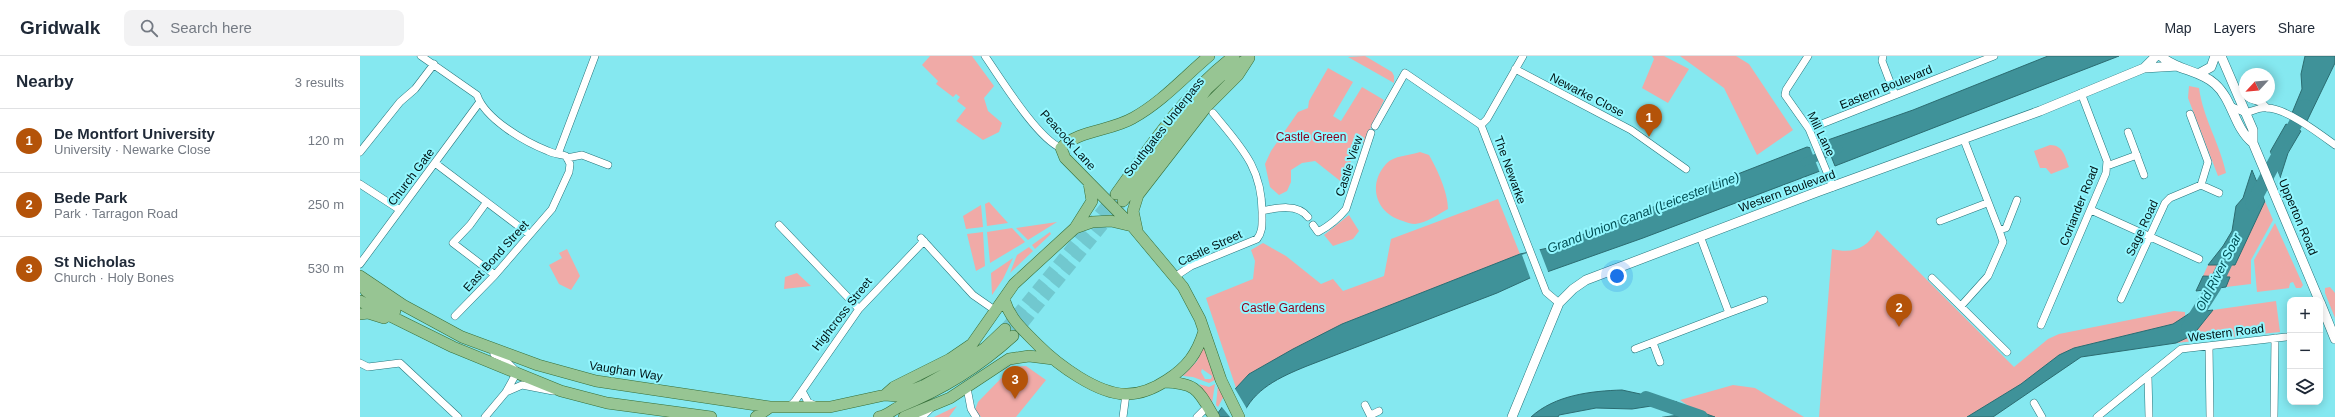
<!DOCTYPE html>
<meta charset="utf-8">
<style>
body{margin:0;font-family:Arial,sans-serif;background:#f2f2f3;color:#1f2937}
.controls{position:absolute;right:12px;bottom:12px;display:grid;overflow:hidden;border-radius:8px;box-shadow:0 2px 10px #0003}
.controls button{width:36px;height:36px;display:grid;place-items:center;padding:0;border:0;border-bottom:1px solid #e0e1e3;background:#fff;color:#1f2937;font:20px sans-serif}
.compass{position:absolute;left:1879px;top:12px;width:36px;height:36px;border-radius:50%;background:#fff;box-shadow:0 2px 10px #0003;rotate:244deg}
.you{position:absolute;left:1257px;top:220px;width:14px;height:14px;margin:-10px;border:3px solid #fff;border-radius:50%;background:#1a73e8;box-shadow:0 0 0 6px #1a73e833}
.badge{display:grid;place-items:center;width:26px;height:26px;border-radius:50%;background:#b45309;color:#fff;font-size:13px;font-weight:700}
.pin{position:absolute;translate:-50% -33px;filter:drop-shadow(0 1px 2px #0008)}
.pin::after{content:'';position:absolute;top:21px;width:14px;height:12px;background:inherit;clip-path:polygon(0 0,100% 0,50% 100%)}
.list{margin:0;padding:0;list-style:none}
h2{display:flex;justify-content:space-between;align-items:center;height:52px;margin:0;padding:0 16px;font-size:17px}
h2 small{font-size:13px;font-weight:400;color:#747a83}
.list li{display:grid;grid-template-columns:26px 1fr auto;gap:12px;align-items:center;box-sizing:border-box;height:64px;padding:0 16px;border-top:1px solid #e0e1e3}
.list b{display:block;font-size:15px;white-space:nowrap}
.list p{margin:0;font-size:13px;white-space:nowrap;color:#747a83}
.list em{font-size:13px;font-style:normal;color:#747a83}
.icon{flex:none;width:22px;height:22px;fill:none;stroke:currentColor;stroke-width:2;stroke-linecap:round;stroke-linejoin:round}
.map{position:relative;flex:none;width:1975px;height:361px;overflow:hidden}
header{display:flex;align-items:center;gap:24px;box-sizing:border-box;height:56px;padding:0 20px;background:#fff;border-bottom:1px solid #e0e1e3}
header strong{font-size:19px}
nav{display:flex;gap:22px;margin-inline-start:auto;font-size:14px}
.search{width:280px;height:36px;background:#f2f2f3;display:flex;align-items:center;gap:10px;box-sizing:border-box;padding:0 14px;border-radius:8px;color:#747a83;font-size:15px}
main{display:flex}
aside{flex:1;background:#fff}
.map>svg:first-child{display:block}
</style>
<header>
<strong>Gridwalk</strong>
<div class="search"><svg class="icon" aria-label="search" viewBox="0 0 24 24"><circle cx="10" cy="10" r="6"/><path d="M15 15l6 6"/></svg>Search here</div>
<nav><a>Map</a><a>Layers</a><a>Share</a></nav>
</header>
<main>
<aside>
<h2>Nearby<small>3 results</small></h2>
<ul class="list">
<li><span class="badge">1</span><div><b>De Montfort University</b><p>University · Newarke Close</p></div><em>120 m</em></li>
<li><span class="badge">2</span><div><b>Bede Park</b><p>Park · Tarragon Road</p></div><em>250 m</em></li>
<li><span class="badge">3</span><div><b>St Nicholas</b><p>Church · Holy Bones</p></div><em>530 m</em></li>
</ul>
</aside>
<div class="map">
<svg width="1975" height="361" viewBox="0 0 1975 361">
<rect width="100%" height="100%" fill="#85e8f0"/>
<path fill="#f0aaa7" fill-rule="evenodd" d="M570 0H612L634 30 624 42 628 55 642 67 639 76 623 84 596 65 606 52 597 45 600 41 596 38 593 41 576 28 578 25 562 9Z
M1005 0 1032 16 1034 20V27L988 1Z
M1292 0H1304L1329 13 1308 47 1282 32 1294 3Z
M1320 0H1376L1389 8 1433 74 1397 99 1364 32Z
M968 12 993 26 973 60 981 65 1002 31 1024 44 1003 88 997 85 1000 91 991 103 989 122 984 128 955 105 942 107 931 114V126L927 135 919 139 910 131 905 108 911 95 938 56 948 52 949 45Z
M1829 30 1839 32C1843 62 1860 88 1866 117L1858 120 1828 42Z
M1690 89C1703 89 1705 100 1709 111L1691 118 1686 112H1680L1674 95Z
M1060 96 1069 99C1077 113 1088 136 1088 153 1079 158 1066 167 1055 168 1051 168 1046 166 1043 165 1016 158 1007 129 1026 108 1034 99 1049 100 1060 96Z
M1138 143 1160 198 982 268 889 318 876 332 846 242 893 223 895 205 891 194 903 187 926 200 961 228 973 223 983 235 1024 220 1031 183Z
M1905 145 1913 164 1891 204V228L1866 231 1870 221 1843 220 1848 209H1875Z
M629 146 648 167 627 170 625 148Z
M621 149 623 171 606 173 603 160Z
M989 159 999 175 993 183 973 190 964 179Z
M697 166 668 184 656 172Z
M1915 167 1943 229 1941 232H1936L1933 226 1930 227 1929 232 1897 236 1894 204Z
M652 172 665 186 630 207 627 176Z
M1517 174 1654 311 1688 283 1699 278 1814 255 1825 256V262L1813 268 1714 292 1699 299 1661 328 1607 361H1459L1472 193C1492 198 1507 193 1517 174Z
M623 176 625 210 616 215 607 178Z
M690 176 691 178 675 193 672 189Z
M669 191 673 195 650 217 657 199Z
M207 193 220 220 211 234 199 228 189 209 202 202 199 197Z
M653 202 643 223 632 239 631 217Z
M437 217 451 230 424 233 425 221Z
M1970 231 1975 237V262L1965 237V232Z
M1916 245 1920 276 1816 287 1833 279 1853 254Z
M844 290 857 323 849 327 833 321 823 320 837 305ZM842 313 852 320 851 323H845L841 316Z
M666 310 686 324 656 361H621L615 354 618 346 652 311Z
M839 328 849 331 855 328 852 347Z
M858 329 864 340 858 351 856 349Z
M1373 329 1395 332 1444 361H1355L1337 356 1320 344Z
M597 350 589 361H574Z"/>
<path fill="#3f9299" stroke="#2c6c71" d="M1688 0H1759L1475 110 1465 85 1553 54Z
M1945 0H1975V7L1947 65 1932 57 1942 33 1941 18Z
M1926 68 1941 75 1928 97 1920 122 1910 96Z
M1447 91 1451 92 1460 115 1283 182 1170 222 1137 237 947 310C920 321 893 333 882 361H855L876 332 889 318 933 293 982 268 1160 198 1188 192Z
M1892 114 1905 145 1875 209H1848L1863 190 1872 175 1876 150 1883 142Z
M1843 220 1870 221 1866 231 1836 235Z
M1853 254 1833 279 1816 287 1721 301 1633 361H1607L1661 328 1699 299 1714 292 1813 268 1830 257Z
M1262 334 1317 346 1272 353 1236 352 1199 359 1198 361H1171C1195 339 1231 335 1262 334Z
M1338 355 1355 361H1302Z"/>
<path fill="#85e8f0" d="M1449 89 1452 91 1462 115 1460 117Z
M1909 94 1910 96 1921 124 1918 122 1908 97Z
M1892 112 1907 144 1906 147Z
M1179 192 1189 218 1171 224 1162 199Z
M874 331 887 353 884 361H870L861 350Z
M1336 354 1337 356 1300 361 1302 359Z"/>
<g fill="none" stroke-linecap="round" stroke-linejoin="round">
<path stroke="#3f9299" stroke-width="8" d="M1445 106 1479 93"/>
<path stroke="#3f9299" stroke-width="14" d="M1892 148 1945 50
M1828 272 1854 231 1873 191
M1286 342 1341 361"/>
<path stroke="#71c8cf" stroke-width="11" stroke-dasharray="11 5.5" stroke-linecap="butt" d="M645 273 754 140
M653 280 761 147"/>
<g stroke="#25757b" stroke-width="8">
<path id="minor" d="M61 0 117 39C125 63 165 86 188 95 194 98 200 98 206 100L210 108 209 116 192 153 135 219 95 260
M625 0C641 23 677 82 701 92
M1448 0 1426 34 1425 39 1449 73 1473 131
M1523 0 1522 5 1535 39
M1155 13 1271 74 1326 113
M1889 42 1902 47 1907 52
M1870 50 1886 57C1892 55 1900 51 1907 52 1926 52 1960 78 1975 89
M1121 69 1127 63 1163 0
M1015 70 1045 17 1121 69 1186 236 1199 247
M1449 73 1634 0
M1768 76 1784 119
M1604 84 1639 174
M0 96 40 46 55 33 74 8
M198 98 235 0
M207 102 222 99 248 109
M75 107 169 178
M1747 110 1777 99
M0 128 40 154
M1841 129 1859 137
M126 147 110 169 93 187 135 219
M1731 154 1839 203
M902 155C916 152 938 147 948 161
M1580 165 1627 147
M419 169 499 253
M953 169 958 176C969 170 978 163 986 153L1011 77
M1340 180 1369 257 1404 244
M561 182 613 239 636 255
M0 208 119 47
M816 220 831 210 897 183C903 175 902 168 902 159 903 112 881 91 853 57
M1572 222 1647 296
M1761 243 1805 147 1810 142 1841 129 1848 106 1830 58
M1601 250 1628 220 1643 186 1639 174 1646 172 1657 144
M1681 269 1746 117 1747 105 1721 37
M1293 287 1300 306
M1849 290 1850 361
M1275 293 1369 257
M0 307 8 311 40 307 98 361
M1788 320 1789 361
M607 332 611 353 616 361
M442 335 448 346 456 350
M146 336 162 329 193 335
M1674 347 1682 361
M1005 349 1011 361
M429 351 435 345 499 253 564 185
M1011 359 1019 355
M125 361 146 336 157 316 143 302 134 298
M562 361 571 352
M763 361 766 338
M837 361 847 351
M1737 361 1821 293 1926 281
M1914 361 1915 282"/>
</g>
<g stroke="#25757b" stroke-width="10">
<path id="tertiary" d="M1801 0C1815 14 1840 14 1855 28 1873 44 1874 72 1893 87
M1861 0 1893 74V87L1959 244
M1784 12 1818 10
M1840 17 1851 11 1855 0
M1960 246 1975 283
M1152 361 1199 247 1213 233 1226 224 1457 136 1680 55 1784 12 1796 0"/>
</g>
<g stroke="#356e38" stroke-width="12">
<path id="primary" d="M756 138C792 88 825 37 874 0
M763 145 847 33 861 20 884 5
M772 170 705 102 701 92C718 74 751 75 773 62 802 46 824 21 849 0
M715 172 732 145 729 127
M777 174 773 155 778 139 847 50 878 19 889 2
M0 220 43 249 102 281 178 309 236 325 410 351H470L525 339 537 340 563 330 599 310 625 292 645 273
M0 226 6 235 35 255
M644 243C650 263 663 274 678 289 697 308 738 339 767 338 781 338 795 332 807 324 827 311 837 298 844 275
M0 245 93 291 201 335 247 347 351 361
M0 258 8 257 24 262
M804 326C837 327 838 334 854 361
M525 339 534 331 590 303 612 288 654 228 715 172 732 166 751 165 772 170 823 231 840 263 861 324 879 361
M396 361 410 351
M519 361C529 359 533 353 541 350 584 333 619 311 653 280
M544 361 590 342 649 303 669 300 693 303"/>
</g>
<use href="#minor" stroke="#fff" stroke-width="7"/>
<use href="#tertiary" stroke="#fff" stroke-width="9"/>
<use href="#primary" stroke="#97c593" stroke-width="11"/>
</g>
<g text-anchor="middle" stroke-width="4" stroke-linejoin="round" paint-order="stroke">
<g font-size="12" fill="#011415" stroke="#92f6fe">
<text transform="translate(1526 31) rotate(-22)" y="4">Eastern Boulevard</text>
<text transform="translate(1227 39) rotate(27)" y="4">Newarke Close</text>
<text transform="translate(804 71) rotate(-52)" y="4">Southgates Underpass</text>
<text transform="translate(1461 78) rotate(64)" y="4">Mill Lane</text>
<text transform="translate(708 84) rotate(48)" y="4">Peacock Lane</text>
<text transform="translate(989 110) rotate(-72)" y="4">Castle View</text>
<text transform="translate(1150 114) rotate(70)" y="4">The Newarke</text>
<text transform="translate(51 121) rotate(-53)" y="4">Church Gate</text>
<text transform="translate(1427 135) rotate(-20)" y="4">Western Boulevard</text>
<text transform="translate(1719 150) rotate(-68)" y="4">Coriander Road</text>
<text transform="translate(1938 161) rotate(67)" y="4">Upperton Road</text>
<text transform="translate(1782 172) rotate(-65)" y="4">Sage Road</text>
<text transform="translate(850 192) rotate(-25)" y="4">Castle Street</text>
<text transform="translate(136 200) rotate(-48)" y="4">East Bond Street</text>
<text transform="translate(482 258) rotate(-52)" y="4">Highcross Street</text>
<text transform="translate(1866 277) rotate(-7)" y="4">Western Road</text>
<text transform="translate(266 315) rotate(9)" y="4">Vaughan Way</text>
</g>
<g font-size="12" fill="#8d001b" stroke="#92f6fe">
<text x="951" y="85">Castle Green</text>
<text x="923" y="256">Castle Gardens</text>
</g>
<g font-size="13" font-style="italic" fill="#004e53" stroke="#92f6fe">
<text transform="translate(1283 156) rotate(-21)" y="5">Grand Union Canal (Leicester Line)</text>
<text transform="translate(1858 216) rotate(-63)" y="5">Old River Soar</text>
</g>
</g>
</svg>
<div class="controls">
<button>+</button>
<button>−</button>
<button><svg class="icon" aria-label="layers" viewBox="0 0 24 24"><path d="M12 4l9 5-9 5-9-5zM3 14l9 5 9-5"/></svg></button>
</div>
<svg class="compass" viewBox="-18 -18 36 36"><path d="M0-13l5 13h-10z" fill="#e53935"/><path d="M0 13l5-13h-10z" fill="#747a83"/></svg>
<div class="you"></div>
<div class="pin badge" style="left:1289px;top:81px">1</div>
<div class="pin badge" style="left:1539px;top:271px">2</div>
<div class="pin badge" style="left:655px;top:343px">3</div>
</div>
</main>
